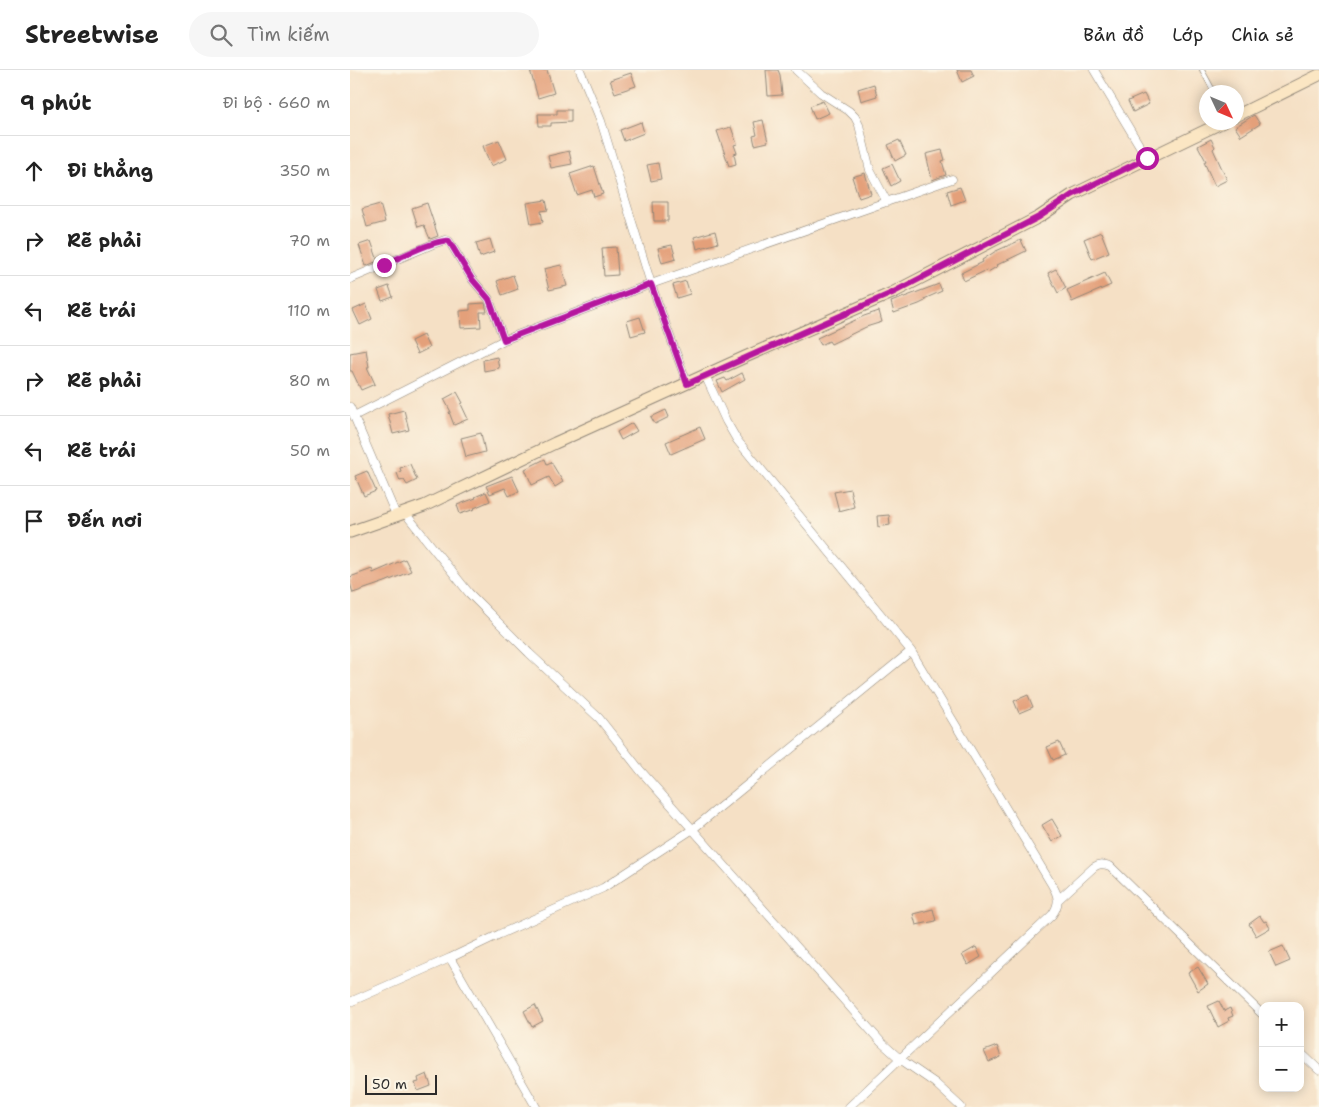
<!DOCTYPE html>
<html lang="vi">
<meta charset="utf-8">
<style>
body{margin:0;font-family:"Shantell Sans",sans-serif;background:#f6f6f6;color:#222}
.controls{position:absolute;right:15px;bottom:15px;display:grid;overflow:hidden;border-radius:10px;box-shadow:0 2px 12px #0003}
.controls button{width:45px;height:45px;display:grid;place-items:center;padding:0;border:0;border-bottom:1px solid #e0e0e0;background:#fff;color:#222;font:25px sans-serif}
.compass{position:absolute;left:849px;top:15px;width:45px;height:45px;border-radius:50%;background:#fff;box-shadow:0 2px 12px #0003;rotate:134deg}
.scale{position:absolute;left:15px;bottom:12px;width:72px;box-sizing:border-box;padding-left:5px;border:2px solid #2b2b2b;border-top:0;font-size:14px;line-height:18px;white-space:nowrap;color:#2b2b2b;-webkit-text-stroke:4px #fcf5e5;paint-order:stroke}
.stop{position:absolute;width:15px;height:15px;margin:-11px;border:4px solid #b5179e;border-radius:50%;background:#fff}
.stop.end{background:#b5179e;border-color:#fff;box-shadow:0 1px 5px #0008}
.list{margin:0;padding:0;list-style:none}
h2{display:flex;justify-content:space-between;align-items:center;height:65px;margin:0;padding:0 20px;font-size:21px}
h2 small{font-size:16px;font-weight:400;color:#767676}
.list li{display:grid;grid-template-columns:32px 1fr auto;gap:15px;align-items:center;box-sizing:border-box;height:70px;padding:0 20px;border-top:1px solid #e0e0e0}
.list b{display:block;font-size:19px;white-space:nowrap}
.list em{font-size:16px;font-style:normal;color:#767676}
.icon{flex:none;width:28px;height:28px;fill:none;stroke:currentColor;stroke-width:2;stroke-linecap:round;stroke-linejoin:round}
.map{position:relative;flex:none;width:969px;height:1037px;overflow:hidden}
header{display:flex;align-items:center;gap:30px;box-sizing:border-box;height:70px;padding:0 25px;background:#fff;border-bottom:1px solid #e0e0e0}
header strong{font-size:24px}
nav{display:flex;gap:28px;margin-inline-start:auto;font-size:18px}
.search{width:350px;height:45px;background:#f6f6f6;display:flex;align-items:center;gap:12px;box-sizing:border-box;padding:0 18px;border-radius:28px;color:#767676;font-size:19px}
main{display:flex}
aside{flex:1;background:#fff}
.map>svg:first-child{display:block}
</style>
<header>
<strong>Streetwise</strong>
<div class="search"><svg class="icon" aria-label="search" viewBox="0 0 24 24"><circle cx="10" cy="10" r="6"/><path d="M15 15l6 6"/></svg>Tìm kiếm</div>
<nav><a>Bản đồ</a><a>Lớp</a><a>Chia sẻ</a></nav>
</header>
<main>
<aside>
<h2>9 phút<small>Đi bộ · 660 m</small></h2>
<ul class="list">
<li><svg class="icon" aria-label="ahead" viewBox="0 0 24 24"><path d="M12 20V5M6 11l6-6 6 6"/></svg><div><b>Đi thẳng</b></div><em>350 m</em></li>
<li><svg class="icon" aria-label="right" viewBox="0 0 24 24"><path d="M7 20v-9h11M14 6l5 5-5 5"/></svg><div><b>Rẽ phải</b></div><em>70 m</em></li>
<li><svg class="icon" aria-label="left" viewBox="0 0 24 24"><path d="M17 20v-9H6M10 6l-5 5 5 5"/></svg><div><b>Rẽ trái</b></div><em>110 m</em></li>
<li><svg class="icon" aria-label="right" viewBox="0 0 24 24"><path d="M7 20v-9h11M14 6l5 5-5 5"/></svg><div><b>Rẽ phải</b></div><em>80 m</em></li>
<li><svg class="icon" aria-label="left" viewBox="0 0 24 24"><path d="M17 20v-9H6M10 6l-5 5 5 5"/></svg><div><b>Rẽ trái</b></div><em>50 m</em></li>
<li><svg class="icon" aria-label="arrive" viewBox="0 0 24 24"><path d="M6 21V4h12l-3 4 3 4H6"/></svg><div><b>Đến nơi</b></div></li>
</ul>
</aside>
<div class="map">
<svg width="969" height="1037" viewBox="0 0 969 1037">
<rect width="100%" height="100%" fill="#fcf5e5"/>
<filter id="ink" filterUnits="userSpaceOnUse"><feTurbulence type="fractalNoise" baseFrequency=".02" numOctaves="2"/><feDisplacementMap in="SourceGraphic" scale="10" xChannelSelector="R" yChannelSelector="G"/><feConvolveMatrix kernelMatrix="1 2 1 2 8 2 1 2 1" color-interpolation-filters="sRGB"/></filter>
<filter id="wash" filterUnits="userSpaceOnUse"><feTurbulence type="fractalNoise" baseFrequency=".0096" numOctaves="4" result="noise"/><feDisplacementMap in="SourceGraphic" scale="20" xChannelSelector="R" yChannelSelector="G"/><feGaussianBlur stdDeviation="1.12" result="paint"/><feColorMatrix in="noise" values="0 0 0 0 0 0 0 0 0 0 0 0 0 0 0 0 0 1.4 0 .05"/><feComposite in="paint" operator="in"/></filter>
<g filter="url(#wash)">
<rect width="100%" height="100%" fill="#f5e0c5"/>
<g id="blocks">
<path fill="#e4a07a" d="M180 0H197L204 23 188 28Z
M416 0H428L430 5 432 25 418 26Z
M607 0H621L624 6 612 12Z
M281 3 286 16 265 23 260 10Z
M524 14 527 26 511 31 508 19Z
M794 24 799 34 783 42 778 31Z
M473 31 479 43 465 49 460 36Z
M207 40H221V52L201 53V56H189L188 44H207Z
M904 45 910 54 891 66 885 57Z
M413 50 418 72 405 75 403 66 407 65 404 52Z
M291 52 294 63 274 71 270 60Z
M381 57 387 74 384 75 387 83 384 84 386 94 379 96 367 61Z
M861 69 865 77 863 79 877 110 865 116 854 92 856 91 848 76Z
M149 70 157 89 141 96 133 76Z
M549 70 556 85 545 91 538 75Z
M592 80 595 90 592 91 596 105 582 110 576 84Z
M219 81 222 94 201 98 198 86Z
M308 93 311 109 301 111 297 95Z
M542 94 550 111 541 116 533 98Z
M244 96 253 124 244 127 242 120 227 125 220 104Z
M515 103 521 124 509 128 502 107Z
M610 117 615 130 601 135 597 121Z
M196 130 198 140 191 141 193 152 181 154 177 133Z
M303 132H318V151H304Z
M77 133 88 166 80 169 74 155 68 157 62 138Z
M30 134 35 152 17 157 12 139Z
M365 161 368 173 347 179 344 167Z
M751 162 759 182 742 189 734 169Z
M140 169 144 182 130 187 126 173Z
M671 170 676 181 647 195 648 196 638 202 637 200 614 211 611 203 633 192 632 190 646 181Z
M21 171 28 191 16 196 9 175Z
M322 175 326 189 312 193 308 178Z
M266 177 268 205 254 206 252 178Z
M211 195 217 216 199 220 194 199Z
M706 199 716 218 708 223 698 203Z
M755 203 761 215 722 232 717 220Z
M163 205 168 219 152 225 147 211Z
M336 211 340 224 327 228 323 215Z
M589 214 592 221 574 229 575 231 569 234 544 243 541 232Z
M39 216 43 227 32 231 28 220Z
M135 233 137 242H130L131 257 111 258 110 241 120 240V234Z
M16 234 22 249 10 255 3 240Z
M529 241 532 252 516 257 481 274 479 271 471 275 467 268 514 246Z
M290 247 295 262 281 266 277 251Z
M73 265 79 278 67 284 61 271Z
M16 280 19 297H17L25 314 11 320 2 301H0V283Z
M147 287 149 298 134 301 133 290Z
M392 303 395 309 372 322 367 311 375 308 377 311Z
M107 322 113 333 111 334 118 349 104 355 99 342H101L94 329Z
M54 340 59 360 43 364 38 344Z
M316 340 319 347 305 354 301 347Z
M282 353 287 361 271 370 267 362Z
M350 357 355 369 321 384 316 372Z
M131 363 135 382 116 387 111 368Z
M195 389 197 394 201 392 213 412 205 417 199 407 182 415 175 399Z
M60 394 67 410 57 415 54 410 50 411 47 403 51 401 50 398Z
M17 401 26 421 14 426 5 406Z
M162 406 169 421 159 426 155 418 140 424 136 416Z
M500 419 504 437 489 441 484 422Z
M136 422 140 431 124 438 125 439 110 444 107 435 126 428 125 427Z
M539 445 540 455 528 457 527 446Z
M55 489 61 501 35 512 3 523 0 513V507L22 499 23 503Z
M678 625 683 637 669 643 664 631Z
M709 672 715 685 703 690 697 677Z
M702 749 712 766 702 772 692 755Z
M583 839 586 851 566 855 563 844Z
M910 846 914 852 916 851 920 858 906 866 899 854Z
M933 876 940 891 926 897 919 882Z
M626 877 631 887 618 895 612 885Z
M848 897 858 914 848 921 838 903Z
M869 931 874 941 880 938 883 946 878 948 879 951 868 957 858 936Z
M185 935 193 951 182 957 174 941Z
M647 976 651 987 639 992 634 981Z
M77 1004 81 1016 68 1021 65 1013 69 1012 68 1008Z"/>
</g>
</g>
<g filter="url(#ink)">
<use href="#blocks" fill-opacity="0" stroke="#908678" stroke-width="1"/>
<g fill="none" stroke-linecap="round" stroke-linejoin="round">
<g stroke="#908678" stroke-width="5.5">
<path id="service" d="M852 0 864 22"/>
</g>
<g stroke="#908678" stroke-width="9">
<path id="minor" d="M230 0 251 51 301 214 337 313
M446 0 471 23 499 41 505 47 509 55 520 100 537 132
M744 0 797 88
M0 209 83 174 95 170 99 171 122 209 139 229 154 270
M355 305 376 351 387 370 561 581 702 815C709 826 710 834 702 845L499 1037
M0 337 46 445
M4 346 154 270 301 214 602 109
M55 443 119 523 179 583 249 648 290 700 531 972 550 989 585 1013 611 1037
M709 829 744 797C750 793 753 794 760 796L913 945
M100 888 186 1037
M0 932 100 888 150 864 253 818 343 759 561 581
M950 982 969 1000"/>
</g>
<g stroke="#908678" stroke-width="13">
<path id="secondary" d="M886 46 969 5
M0 462 74 436 205 373 395 287 542 223 689 147 722 125 873 52"/>
</g>
<use href="#service" stroke="#fff" stroke-width="4"/>
<use href="#minor" stroke="#fff" stroke-width="8"/>
<use href="#secondary" stroke="#fbe6c3" stroke-width="11"/>
</g>
</g>
<g fill="none" stroke-linecap="round" stroke-linejoin="round" filter="url(#ink)">
<path stroke="#b5179e" stroke-width="6" d="M34 195C46 189 88 168 99 171L122 209 139 229 154 270 301 214 337 314 542 223 689 147 722 125 797 88"/>
</g>
</svg>
<div class="controls">
<button>+</button>
<button>−</button>
</div>
<svg class="compass" viewBox="-18 -18 36 36"><path d="M0-13l5 13h-10z" fill="#e53935"/><path d="M0 13l5-13h-10z" fill="#767676"/></svg>
<div class="scale">50 m</div>
<div class="stop" style="left:797px;top:88px"></div>
<div class="stop end" style="left:34px;top:195px"></div>
</div>
</main>
